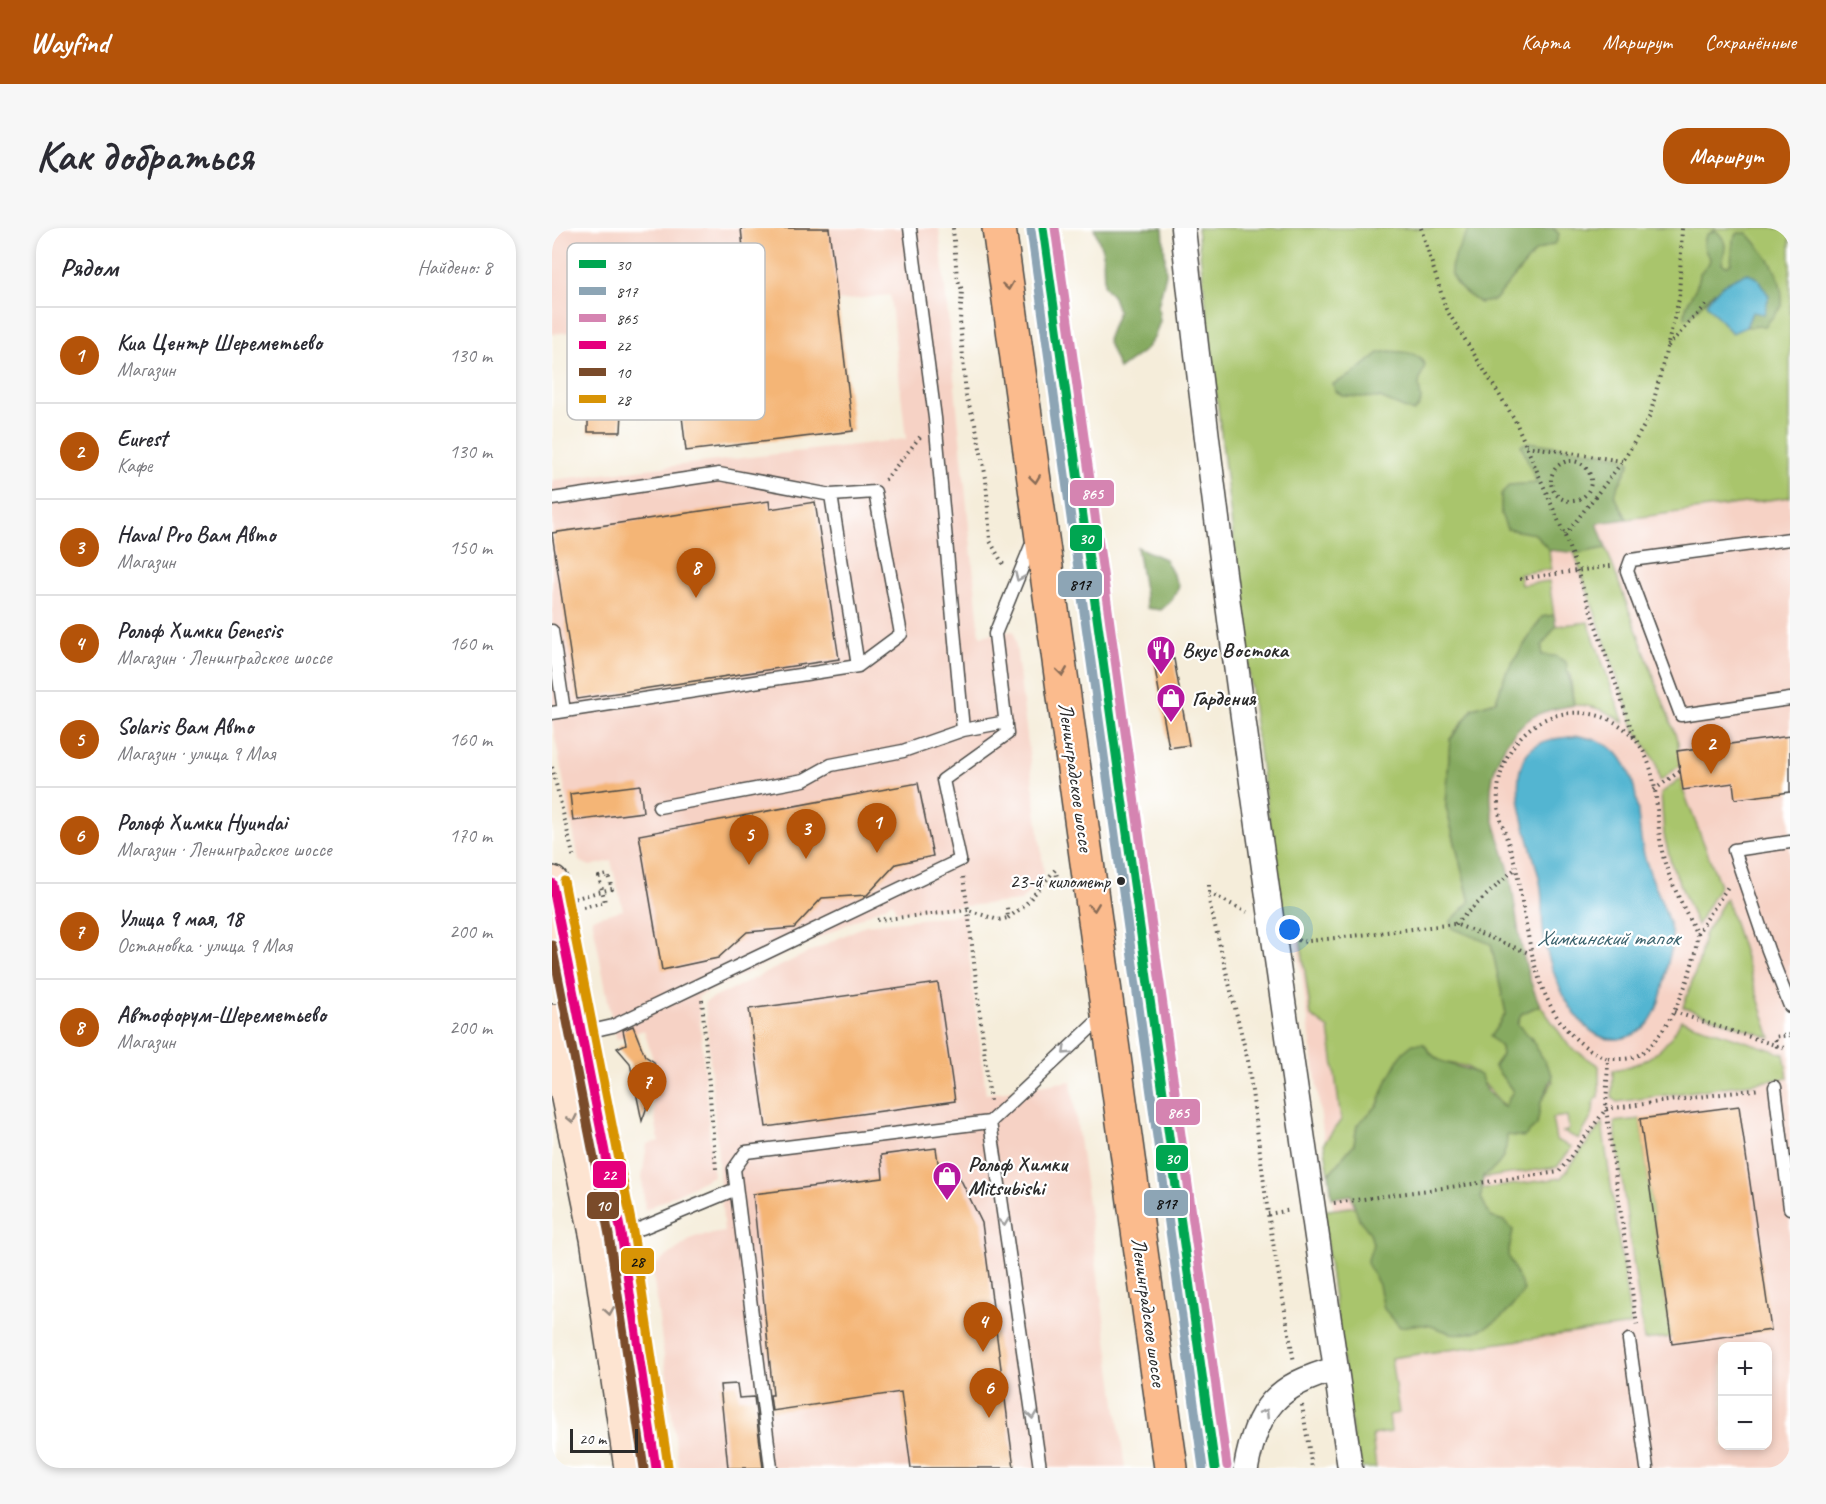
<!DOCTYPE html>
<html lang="ru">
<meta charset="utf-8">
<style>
body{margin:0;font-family:Caveat,sans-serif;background:#f7f7f7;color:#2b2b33}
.controls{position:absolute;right:18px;bottom:18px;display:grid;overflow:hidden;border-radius:12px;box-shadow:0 3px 9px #0003}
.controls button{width:54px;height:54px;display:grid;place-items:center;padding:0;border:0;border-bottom:2px solid #e1e1e2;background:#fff;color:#2b2b33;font:30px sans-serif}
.scale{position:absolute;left:18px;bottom:15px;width:68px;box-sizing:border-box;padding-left:6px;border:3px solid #2b2b2b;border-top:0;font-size:16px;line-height:21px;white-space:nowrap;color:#2b2b2b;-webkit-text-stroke:4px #fff;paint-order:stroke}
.you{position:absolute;left:738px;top:702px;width:21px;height:21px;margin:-15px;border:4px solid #fff;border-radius:50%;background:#1a73e8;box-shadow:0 0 0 9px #1a73e833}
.badge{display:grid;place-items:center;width:39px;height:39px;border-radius:50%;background:#b45309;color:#fff;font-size:20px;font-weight:700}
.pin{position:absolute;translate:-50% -50px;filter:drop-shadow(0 2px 3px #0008)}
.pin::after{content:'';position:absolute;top:32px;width:21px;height:18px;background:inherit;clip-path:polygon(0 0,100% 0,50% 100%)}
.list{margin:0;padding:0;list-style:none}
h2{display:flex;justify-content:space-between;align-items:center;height:78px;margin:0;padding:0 24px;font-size:26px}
h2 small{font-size:20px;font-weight:400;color:#7c7c81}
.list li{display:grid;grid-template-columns:39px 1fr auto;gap:18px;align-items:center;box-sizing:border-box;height:96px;padding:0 24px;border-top:2px solid #e1e1e2}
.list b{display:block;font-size:22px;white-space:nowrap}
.list p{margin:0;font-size:20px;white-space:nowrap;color:#7c7c81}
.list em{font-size:20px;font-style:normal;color:#7c7c81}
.map{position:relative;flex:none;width:1238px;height:1240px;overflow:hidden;border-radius:24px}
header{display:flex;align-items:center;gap:36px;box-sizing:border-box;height:84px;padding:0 30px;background:#b45309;color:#fff}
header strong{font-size:28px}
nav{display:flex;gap:33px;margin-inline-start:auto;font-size:21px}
.intro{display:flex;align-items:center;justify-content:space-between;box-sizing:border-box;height:144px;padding:0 36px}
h1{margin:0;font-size:42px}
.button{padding:15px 27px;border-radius:24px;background:#b45309;color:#fff;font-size:21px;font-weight:700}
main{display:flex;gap:36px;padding:0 36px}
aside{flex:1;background:#fff;border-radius:24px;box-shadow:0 3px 9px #0003}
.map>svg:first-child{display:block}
</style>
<header>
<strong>Wayfind</strong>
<nav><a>Карта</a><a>Маршрут</a><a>Сохранённые</a></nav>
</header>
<div class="intro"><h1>Как добраться</h1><a class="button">Маршрут</a></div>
<main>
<aside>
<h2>Рядом<small>Найдено: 8</small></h2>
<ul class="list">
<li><span class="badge">1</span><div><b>Киа Центр Шереметьево</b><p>Магазин</p></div><em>130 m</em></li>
<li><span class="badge">2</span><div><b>Eurest</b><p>Кафе</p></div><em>130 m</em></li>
<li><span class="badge">3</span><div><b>Haval Pro Вам Авто</b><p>Магазин</p></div><em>150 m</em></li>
<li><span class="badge">4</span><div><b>Рольф Химки Genesis</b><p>Магазин · Ленинградское шоссе</p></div><em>160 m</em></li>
<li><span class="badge">5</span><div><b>Solaris Вам Авто</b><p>Магазин · улица 9 Мая</p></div><em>160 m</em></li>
<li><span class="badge">6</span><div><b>Рольф Химки Hyundai</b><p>Магазин · Ленинградское шоссе</p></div><em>170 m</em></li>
<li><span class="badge">7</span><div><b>Улица 9 мая, 18</b><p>Остановка · улица 9 Мая</p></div><em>200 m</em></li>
<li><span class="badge">8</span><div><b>Автофорум-Шереметьево</b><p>Магазин</p></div><em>200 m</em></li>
</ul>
</aside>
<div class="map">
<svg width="1238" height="1240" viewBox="0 0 1238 1240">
<rect width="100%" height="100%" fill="#fff"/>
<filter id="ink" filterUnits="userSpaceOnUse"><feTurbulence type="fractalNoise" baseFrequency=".0167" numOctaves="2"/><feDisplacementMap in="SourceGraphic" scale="12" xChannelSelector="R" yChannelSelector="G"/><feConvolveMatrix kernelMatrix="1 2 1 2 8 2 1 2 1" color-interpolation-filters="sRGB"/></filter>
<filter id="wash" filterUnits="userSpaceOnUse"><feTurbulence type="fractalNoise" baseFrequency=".008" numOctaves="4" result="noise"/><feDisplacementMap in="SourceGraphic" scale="24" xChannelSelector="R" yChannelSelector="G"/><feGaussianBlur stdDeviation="1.35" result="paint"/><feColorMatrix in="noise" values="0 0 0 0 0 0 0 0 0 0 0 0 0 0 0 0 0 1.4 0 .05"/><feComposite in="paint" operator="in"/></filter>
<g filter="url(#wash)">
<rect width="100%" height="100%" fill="#f5edda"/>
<path fill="#f6d2c5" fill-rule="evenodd" d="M0 0H387L428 408 462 403 492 645 469 673 344 684 341 674 146 768 161 948 93 982 90 949 95 916 107 913 98 859 106 849 92 802 65 811 61 798 40 690 71 682 59 633 38 638 27 633 0 494V252L354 211 338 67 0 106Z
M1238 254V1240H817L716 502 857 305ZM1170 1118H1216V1218H1170Z
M412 686 434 866 519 853 573 1240H127L100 1039 142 1009 172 1004 153 774 314 697Z"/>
<path fill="#a9c56c" stroke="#6a784c" stroke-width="1.5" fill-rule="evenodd" d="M645 0H1238V269L1075 291 1062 267 1078 235 986 255 956 301 983 305 997 322 999 341 967 346 969 357 997 353 1002 387 990 389 954 445 944 473 921 480 898 511 894 579 918 674 899 693 939 715 954 785 939 809 949 819 950 827 942 838 961 863 953 879C946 872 921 842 917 840 895 830 889 844 872 816L835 853 826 877 805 897 802 916 777 946 772 915 789 892 777 801 759 788 748 708 732 697 702 488ZM1217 68 1180 105 1171 95Z
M1054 320 1126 514 1127 538 1108 553 1104 534 1083 502 1022 324Z
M1036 394 1072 495C1057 483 1041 477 1022 477L1018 446 990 427 989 418 1004 398Z
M1129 551 1131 562 1168 657 1145 697 1119 635 1112 607 1109 565Z
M1174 670 1219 810 1131 779 1147 734 1152 707Z
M988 777 1017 818 1047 838V869L1043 872 1040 888 1027 911 1011 904 1017 902 1015 888 1000 890 1004 912 1020 919 1005 939 931 950 954 907 984 897 989 874 1001 853 979 810 965 796 969 786Z
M1129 792 1232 826 1236 850 1065 874 1060 869 1061 842C1094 837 1115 822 1129 792Z
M1088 891 1119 1109 1092 1112 1062 894Z
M1050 895 1079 1097 839 1130 847 1185 837 1187 839 1204 820 1207 824 1240H805L770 983 1009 950Z"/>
<path fill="#86aa60" stroke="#586a46" stroke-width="1.5" d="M542 0H611L614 46 606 78 608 93 602 110 593 122 567 141 555 112 566 83 561 69 552 58 551 24Z
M918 0H1001L1007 6 1004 15 984 23 943 72 928 75C884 47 898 39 918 0Z
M1163 2C1176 12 1174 20 1170 35L1174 38 1179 35 1181 12 1186 5H1195C1215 27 1232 46 1230 78L1213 98 1194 99 1200 84 1162 64 1137 89H1133C1131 74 1148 61 1148 45L1157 35 1158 30C1151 22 1151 16 1154 7Z
M837 123C852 125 864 122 873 137 871 143 867 152 867 157 868 170 873 175 861 184L828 170 792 168 783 163 781 156 801 146 827 125Z
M977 214 1068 228 1078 234 1062 267 1075 291 1045 295 1054 320 1028 325 997 322 983 306 955 301 949 286V267L957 257 985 255 969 217Z
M585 319 613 331 627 358 620 372 609 382 595 380Z
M1002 387 1004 398 990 418V427L1003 428 1014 434 1022 477C1008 480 991 482 979 490 953 507 937 542 939 573 940 600 955 626 959 653 966 696 969 737 988 777L969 786 965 796 979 810 1001 848 989 874 985 897 972 909 955 907C955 926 948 940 931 948L929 970 939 989 952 993 961 1002 956 1027 972 1062C956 1088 932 1109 899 1105 890 1103 881 1097 872 1097 864 1096 856 1098 848 1099L832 1081 827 1057 815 1035 821 1016 818 1005 807 991 799 967 780 970 777 946 802 916 805 897 826 877 835 853 851 824 861 816H872C888 843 907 833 929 848L933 861 952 879 961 863 942 838 950 827 949 819 938 809 954 785 939 716 900 700 899 693 918 674 894 579 898 512 921 480 944 473 954 445 990 389Z"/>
<path fill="#52b5d1" stroke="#3e707e" stroke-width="1.5" d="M1196 45 1206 51 1217 68 1212 86 1200 84 1194 99 1180 105 1154 76C1165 59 1177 51 1196 45Z
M1027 508C1044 511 1058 515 1069 530 1089 557 1084 592 1091 622 1097 651 1115 678 1120 708 1121 718 1117 729 1115 739 1109 770 1104 807 1066 811 1025 816 997 742 992 709 989 693 991 676 989 660 984 624 952 561 974 527 985 510 1009 510 1027 508Z"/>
<g id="blocks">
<path fill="#f4b576" d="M189 0H277L301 203 134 223 121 110 199 101Z
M36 184H70L69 204H36Z
M217 273 218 281 263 274 287 431 25 471 0 305Z
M622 431 637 517 617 520 602 435Z
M1238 508V564L1183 571 1181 555 1131 562 1125 523Z
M366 555 381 628 344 636 315 667 270 670 242 700 195 704 166 730 110 742 87 607Z
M88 557 91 584 21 593 18 566Z
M386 755 403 873 214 899 197 781Z
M81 798 93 828 102 834 106 849 104 855 108 866 105 868 101 862 90 893 78 835 65 820 74 816 71 802Z
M1187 878 1219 1102 1120 1116 1088 891Z
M384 920 387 941 401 936 430 995 462 1240H359L349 1164 220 1183 218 1167H221L201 966 331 950 329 927Z
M185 1156 187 1170 202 1169 211 1240H176L168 1157Z"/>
</g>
</g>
<g filter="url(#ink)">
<use href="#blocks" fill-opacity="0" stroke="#494845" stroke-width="1.5"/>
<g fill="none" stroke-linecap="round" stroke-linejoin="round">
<g stroke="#494845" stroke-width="15">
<path id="service" d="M358 0 383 190 411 502
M279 267 323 264 349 406 306 438
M0 271 167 246 279 267 306 438 0 485
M1238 311 1079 332 1075 343 1129 487 1238 471
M0 403 12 483
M107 579 252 552 279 537 351 523 411 502 454 494
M1238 614 1182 622 1216 722 1238 778
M30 805 61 798 408 632 391 552 455 506 443 406 481 313
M1223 859 1238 980
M438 894 488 1240
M70 1005 90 1000 184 961
M1077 1112 1095 1240
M219 1240 182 941 194 924 438 894 551 788"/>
</g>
<g stroke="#494845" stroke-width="27">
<path id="minor" d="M631 0C675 415 740 827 798 1240
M694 1240C705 1179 725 1157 784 1141"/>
</g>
<g stroke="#494845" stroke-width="36">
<path id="secondary" d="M0 655 69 1005 104 1240
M0 793 45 1010 79 1240"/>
</g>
<g stroke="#494845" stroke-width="36">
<path id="trunk" d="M447 0 619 1240
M491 0 663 1240"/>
</g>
<path stroke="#494845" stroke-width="4" stroke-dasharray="1.5 4.5" stroke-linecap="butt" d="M401 0 405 50 410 62 408 93 414 168 423 195 434 250 438 313 452 338
M869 0 894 81 963 192 1013 308 1082 509
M1116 118 1154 76
M974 218 1070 233
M999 253a20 20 0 1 1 40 0a20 20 0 1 1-40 0Z
M333 252 368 209
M1013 307 1071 233 1098 188 1127 71 1130 0
M968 351 1059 338
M0 539 22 631
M1102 562 1128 543
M411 649 416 682 446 692 456 690 455 679
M657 657V673L696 833 716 986 742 1134
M657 665 695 684
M31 679 53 674 47 649 56 647 60 661 46 664
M456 690 472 678 503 642 508 657
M325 692 416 682 438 873
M903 696 964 640
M1145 706 1177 657
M746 712 749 714 903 696 977 725
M150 772 164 941
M1122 784 1232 820
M1225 819 1223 809 1238 807
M1056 831C1065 831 1076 832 1084 828 1116 814 1144 740 1145 707 1133 681 1118 655 1111 628 1102 589 1110 542 1082 510 1066 491 1041 483 1017 485 969 489 939 538 947 584 951 604 961 624 965 645 978 713 982 801 1056 831L1054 881 1085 1098
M782 975 1007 944 1054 881 1208 861
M716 986 739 982
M750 1177 760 1240"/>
<use href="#service" stroke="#fff" stroke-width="12"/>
<use href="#minor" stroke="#fff" stroke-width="24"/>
<use href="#secondary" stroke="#fde4d1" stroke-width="33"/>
<use href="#trunk" stroke="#fbbb8d" stroke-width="33"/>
<path stroke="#494845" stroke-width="4" stroke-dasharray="1.5 4.5" stroke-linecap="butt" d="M0 677 46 664"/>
<g stroke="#fff" stroke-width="14">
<path id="bus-1" d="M491 0 663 1240"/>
</g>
<g stroke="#fff" stroke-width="14">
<path id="bus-2" d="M479 2 651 1240"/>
</g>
<g stroke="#fff" stroke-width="14">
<path id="bus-3" d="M503 0 675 1238"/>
</g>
<g stroke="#fff" stroke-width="14">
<path id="bus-4" d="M0 655 69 1005 104 1240"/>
</g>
<g stroke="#fff" stroke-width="14">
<path id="bus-5" d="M0 717 57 1007 92 1240"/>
</g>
<g stroke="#fff" stroke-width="14">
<path id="bus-6" d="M12 653 81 1003 116 1238"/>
</g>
<use href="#bus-1" stroke="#00a651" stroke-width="9"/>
<use href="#bus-2" stroke="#8da5b5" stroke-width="9"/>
<use href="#bus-3" stroke="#d584b1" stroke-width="9"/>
<use href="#bus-4" stroke="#e5007d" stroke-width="9"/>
<use href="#bus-5" stroke="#7a4b2a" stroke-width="9"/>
<use href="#bus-6" stroke="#d89406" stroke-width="9"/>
</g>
<defs><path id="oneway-chevron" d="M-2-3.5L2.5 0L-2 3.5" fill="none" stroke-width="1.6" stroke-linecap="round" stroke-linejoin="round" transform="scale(1.5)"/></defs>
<g stroke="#896c57">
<use href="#oneway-chevron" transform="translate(456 58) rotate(82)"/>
<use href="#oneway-chevron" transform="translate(483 251) rotate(82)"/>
<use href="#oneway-chevron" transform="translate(510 444) rotate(82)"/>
<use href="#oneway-chevron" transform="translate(542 679) rotate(82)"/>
</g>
<g stroke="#a0a0a0">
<use href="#oneway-chevron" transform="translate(467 349) rotate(113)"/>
<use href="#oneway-chevron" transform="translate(514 823) rotate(137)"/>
<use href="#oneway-chevron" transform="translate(452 994) rotate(82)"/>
<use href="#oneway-chevron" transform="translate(713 1185) rotate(-57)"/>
<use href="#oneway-chevron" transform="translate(480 1187) rotate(82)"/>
</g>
<g stroke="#94887e">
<use href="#oneway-chevron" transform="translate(20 891) rotate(78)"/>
<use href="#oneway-chevron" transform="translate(57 1083) rotate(81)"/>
</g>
</g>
<defs>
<g id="restaurant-pin" transform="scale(1.5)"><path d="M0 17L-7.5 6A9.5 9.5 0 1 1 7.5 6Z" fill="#b5179e" stroke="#fff"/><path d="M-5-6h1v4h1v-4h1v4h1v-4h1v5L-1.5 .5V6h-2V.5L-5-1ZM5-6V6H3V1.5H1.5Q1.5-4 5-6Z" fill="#fff"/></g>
<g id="shop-pin" transform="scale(1.5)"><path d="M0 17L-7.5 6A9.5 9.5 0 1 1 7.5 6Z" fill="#b5179e" stroke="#fff"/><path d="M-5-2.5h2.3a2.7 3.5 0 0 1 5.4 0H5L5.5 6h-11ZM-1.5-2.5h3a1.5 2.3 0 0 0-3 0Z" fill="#fff"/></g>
</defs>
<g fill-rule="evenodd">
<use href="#restaurant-pin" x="609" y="422"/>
<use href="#shop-pin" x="619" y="470"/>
<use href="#shop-pin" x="395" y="948"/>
</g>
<circle fill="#2b2b2b" stroke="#fff" stroke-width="2" cx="569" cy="653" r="5"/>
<g text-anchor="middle" stroke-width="4.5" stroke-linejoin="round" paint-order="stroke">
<g font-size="20" fill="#2b2b2b" stroke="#fff" text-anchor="end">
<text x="558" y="660">23-й километр</text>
</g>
<g font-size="21" font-weight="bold" fill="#2b2b2b" stroke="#fff" text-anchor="start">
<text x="630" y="429">Вкус Востока</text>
<text x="640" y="477">Гардения</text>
<text x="416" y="943">Рольф Химки<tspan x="416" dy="24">Mitsubishi</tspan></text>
</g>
<g font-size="21" fill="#2b2b2b" stroke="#fff">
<text transform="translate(524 549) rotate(82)" y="7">Ленинградское шоссе</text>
<text transform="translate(597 1084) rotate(82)" y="7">Ленинградское шоссе</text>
</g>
<g font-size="22" font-style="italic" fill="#3b626d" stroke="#fff">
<text x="1056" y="717">Химкинский тапок</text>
</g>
</g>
<rect x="15" y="15" width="198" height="177" rx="9" fill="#fff" stroke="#bfbfbf" stroke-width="1.5"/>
<rect x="27" y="32" width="27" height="8" fill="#00a651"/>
<rect x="27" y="59" width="27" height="8" fill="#8da5b5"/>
<rect x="27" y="86" width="27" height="8" fill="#d584b1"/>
<rect x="27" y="113" width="27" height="8" fill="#e5007d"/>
<rect x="27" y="140" width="27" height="8" fill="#7a4b2a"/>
<rect x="27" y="167" width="27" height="8" fill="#d89406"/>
<g font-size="16" fill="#2b2b2b">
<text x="64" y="42">30</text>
<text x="64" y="69">817</text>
<text x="64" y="96">865</text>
<text x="64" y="123">22</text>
<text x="64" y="150">10</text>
<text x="64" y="177">28</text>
</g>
<g stroke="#fff" stroke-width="2">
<rect x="517" y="251" width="46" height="28" rx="6" fill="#d584b1"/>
<rect x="517" y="296" width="34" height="28" rx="6" fill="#00a651"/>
<rect x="505" y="342" width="46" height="28" rx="6" fill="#8da5b5"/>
<rect x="603" y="870" width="46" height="28" rx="6" fill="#d584b1"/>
<rect x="603" y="916" width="34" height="28" rx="6" fill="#00a651"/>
<rect x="40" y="932" width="35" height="29" rx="6" fill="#e5007d"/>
<rect x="591" y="961" width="46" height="28" rx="6" fill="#8da5b5"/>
<rect x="34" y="963" width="34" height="29" rx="6" fill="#7a4b2a"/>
<rect x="68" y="1019" width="35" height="28" rx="6" fill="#d89406"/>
</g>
<g font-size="16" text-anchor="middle" font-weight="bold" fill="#fff">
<text x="540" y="271">865</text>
<text x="534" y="316">30</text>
<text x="626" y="890">865</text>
<text x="620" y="936">30</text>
<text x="57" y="952">22</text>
<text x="51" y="983">10</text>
</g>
<g font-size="16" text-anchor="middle" font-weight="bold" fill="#111">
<text x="528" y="362">817</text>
<text x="614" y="981">817</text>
<text x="85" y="1039">28</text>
</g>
</svg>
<div class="controls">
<button>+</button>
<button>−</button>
</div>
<div class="scale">20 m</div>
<div class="you"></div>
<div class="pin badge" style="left:325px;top:625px">1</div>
<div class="pin badge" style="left:1159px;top:546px">2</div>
<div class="pin badge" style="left:254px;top:631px">3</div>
<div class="pin badge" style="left:431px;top:1124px">4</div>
<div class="pin badge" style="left:197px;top:637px">5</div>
<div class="pin badge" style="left:437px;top:1190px">6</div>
<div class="pin badge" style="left:95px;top:884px">7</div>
<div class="pin badge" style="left:144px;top:370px">8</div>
</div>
</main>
